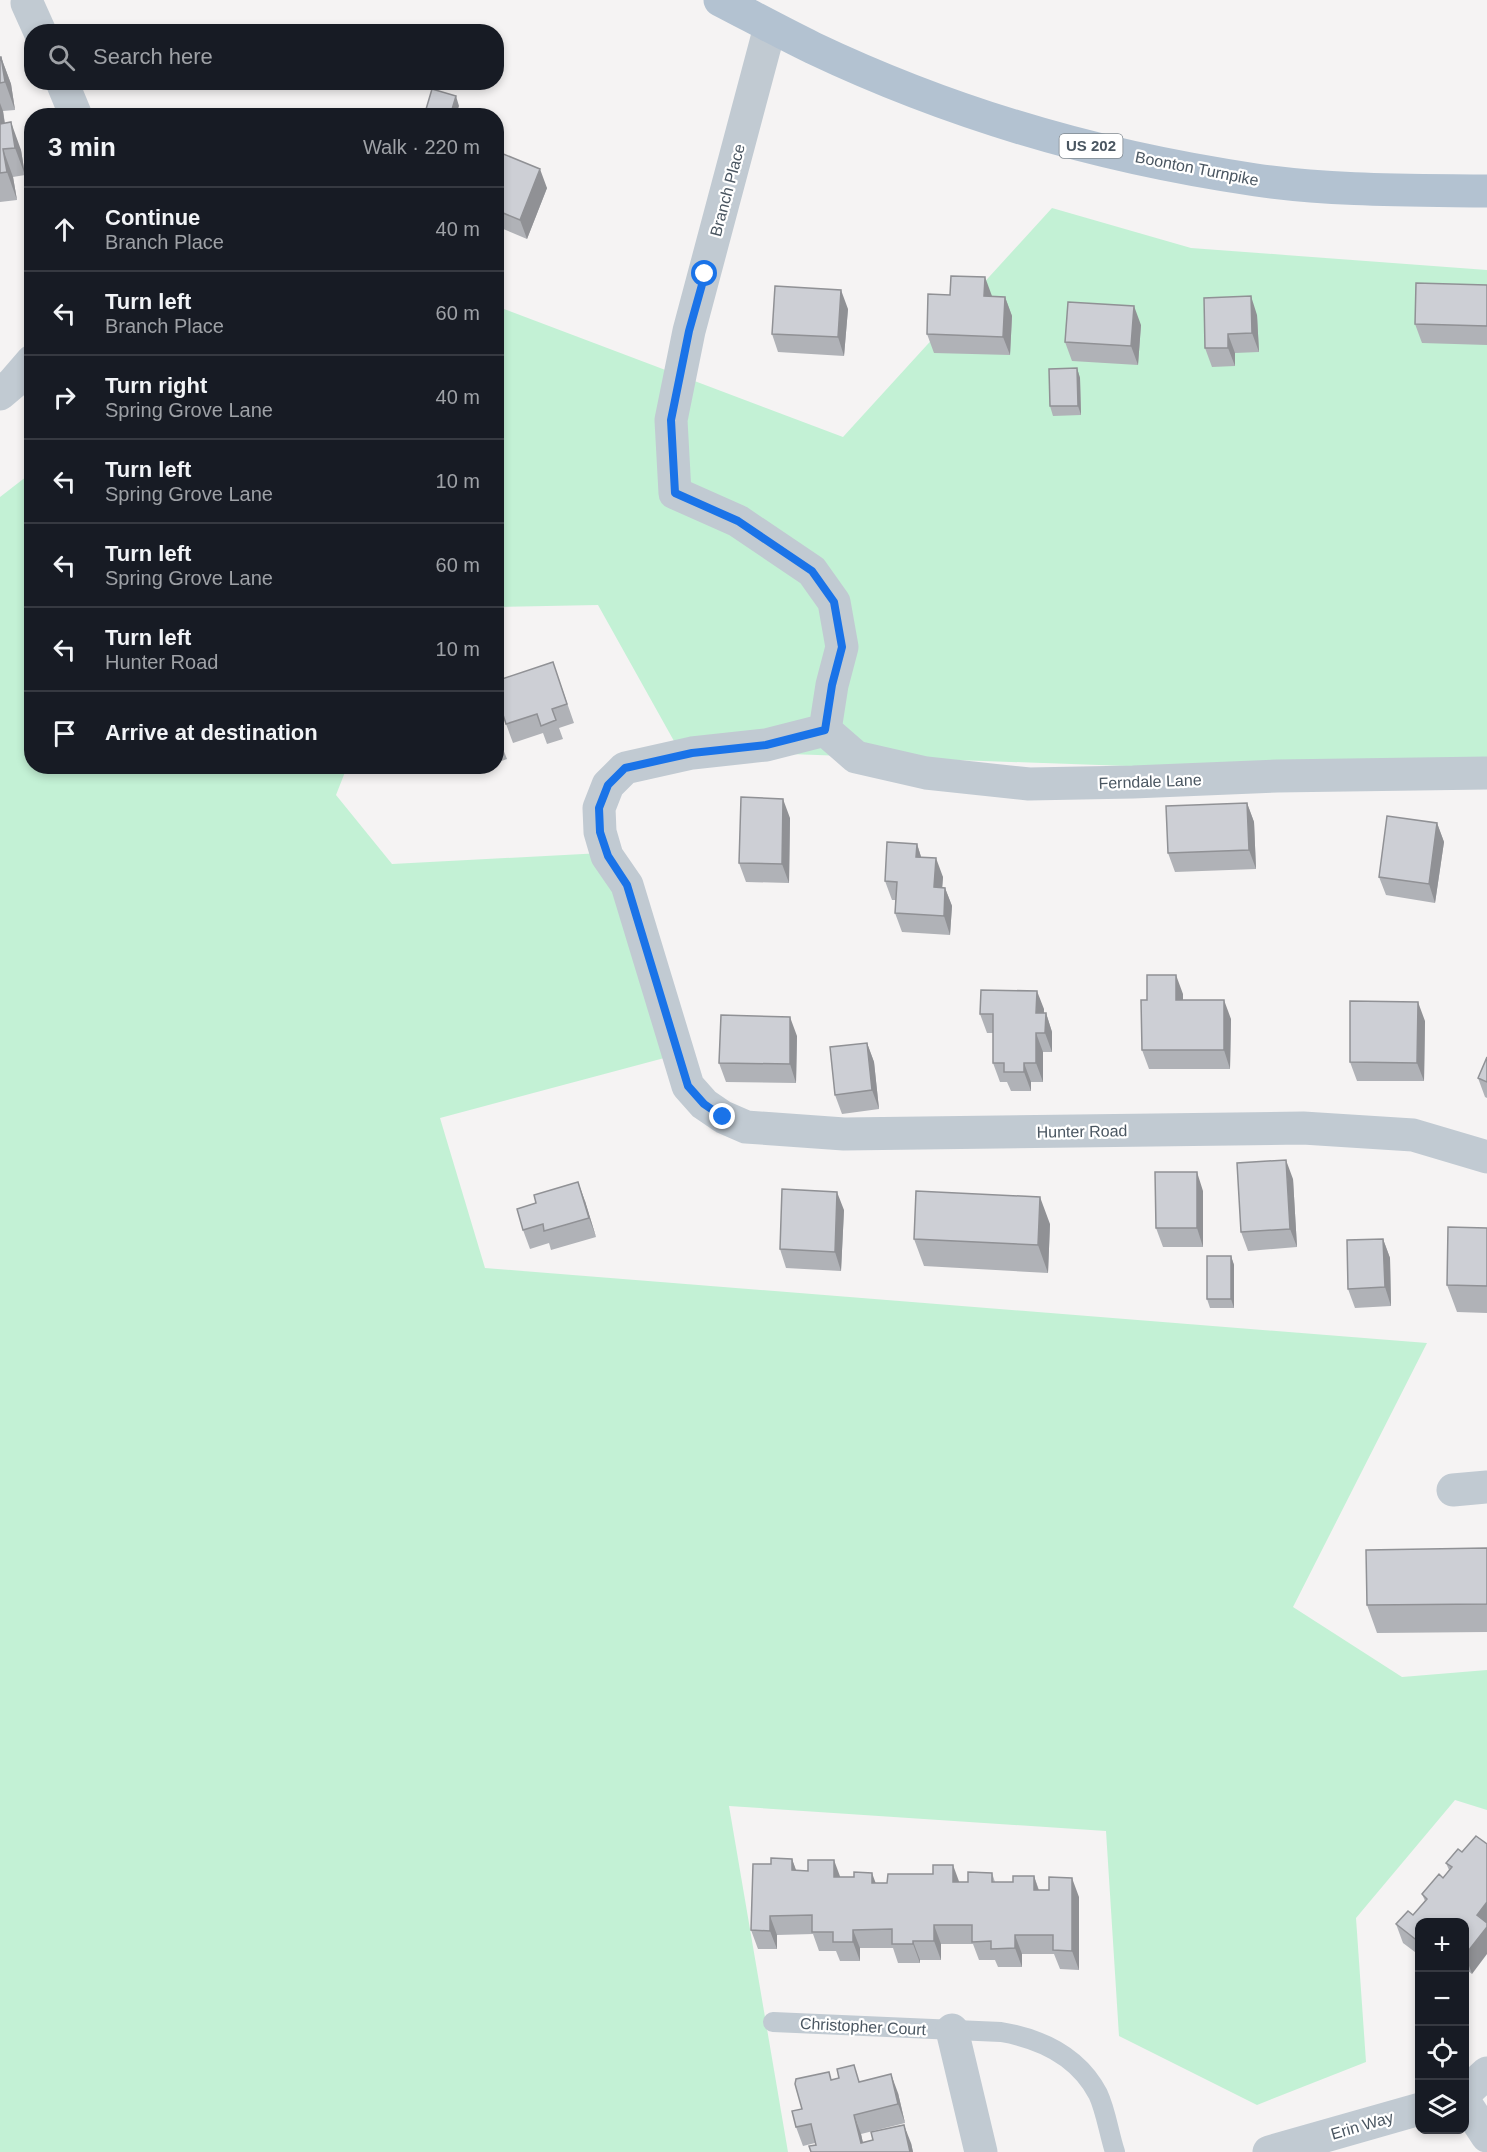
<!DOCTYPE html>
<meta charset="utf-8">
<style>
body{margin:0;font-family:Helvetica,sans-serif;background:#20242c;color:#f1f3f6}
.controls{position:absolute;right:18px;bottom:18px;display:grid;overflow:hidden;border-radius:12px;box-shadow:0 3px 9px #0003}
.controls button{width:54px;height:54px;display:grid;place-items:center;padding:0;border:0;border-bottom:2px solid #363941;background:#171b24;color:#f1f3f6;font:30px sans-serif}
.stop{position:absolute;width:18px;height:18px;margin:-14px;border:4px solid #1a73e8;border-radius:50%;background:#fff}
.stop.end{background:#1a73e8;border-color:#fff;box-shadow:0 2px 6px #0008}
.list{margin:0;padding:0;list-style:none}
h2{display:flex;justify-content:space-between;align-items:center;height:78px;margin:0;padding:0 24px;font-size:26px}
h2 small{font-size:20px;font-weight:400;color:#9ea1a6}
.list li{display:grid;grid-template-columns:39px 1fr auto;gap:18px;align-items:center;box-sizing:border-box;height:84px;padding:0 24px;border-top:2px solid #363941}
.list b{display:block;font-size:22px;white-space:nowrap}
.list p{margin:0;font-size:20px;white-space:nowrap;color:#9ea1a6}
.list em{font-size:20px;font-style:normal;color:#9ea1a6}
.icon{flex:none;width:33px;height:33px;fill:none;stroke:currentColor;stroke-width:2;stroke-linecap:round;stroke-linejoin:round}
.map{position:relative;flex:none;width:1487px;height:2152px;overflow:hidden}
.search{position:absolute;background:#171b24;box-shadow:0 3px 9px #0003;left:24px;top:24px;width:480px;height:66px;display:flex;align-items:center;gap:15px;box-sizing:border-box;padding:0 21px;border-radius:24px;color:#9ea1a6;font-size:22px}
.panel{position:absolute;background:#171b24;box-shadow:0 3px 9px #0003;left:24px;top:108px;width:480px;height:666px;border-radius:24px}
.map>svg:first-child{display:block}
</style>
<div class="map">
<svg width="1487" height="2152" viewBox="0 0 1487 2152">
<rect width="100%" height="100%" fill="#f5f3f3"/>
<path fill="#c3f1d5" d="M1052 208 1191 248 1487 270V779L679 750 598 605 497 607 496 306 843 437Z
M31 473 32 766 347 767 336 795 392 864 602 853 668 1057 440 1118 485 1268 1427 1343 1293 1607 1402 1677 1487 1670V1810L1455 1800 1356 1918 1366 2062 1257 2105 1119 2036 1106 1831 729 1806 788 2152H0V497Z"/>
<g fill="none" stroke-linecap="round" stroke-linejoin="round">
<path stroke="#c1cad2" stroke-width="20" d="M773 2022 1001 2032C1042 2039 1078 2056 1098 2094 1106 2111 1109 2134 1115 2152"/>
<path stroke="#c1cad2" stroke-width="33" d="M27 3 40 32
M770 27 689 331 671 420 675 493 738 521 812 571 834 602 842 647 832 685 825 730
M62 82 76 116
M0 394 13 383 32 361
M825 730 766 745 692 753 625 768 608 785 599 808 600 832 607 856 627 885 688 1086 704 1104 723 1117 746 1127 844 1134 1303 1128 1413 1135 1487 1157
M825 730 856 757 926 773 1029 784 1133 782 1277 776 1487 773
M1453 1490 1487 1487
M952 2030 981 2152
M1464 2094 1487 2073
M1464 2101 1487 2136
M1269 2152 1420 2109"/>
<path stroke="#b3c2d1" stroke-width="33" d="M720 0C751 16 782 33 813 48 952 114 1104 158 1256 180 1332 191 1410 190 1487 191"/>
</g>
<path fill="#b0b2b7" d="M0 57H1L11 84 15 110 3 111 5 123 21 150 25 175 13 177 17 200 0 202Z
M496 151 547 188 527 239 496 226Z
M1487 285V345L1422 343 1415 324Z
M992 297H1005L1012 316 1010 355 934 353 927 334Z
M848 309 844 356 778 352 772 334Z
M1257 315 1259 352 1235 353V366L1212 367 1205 348Z
M1141 325 1138 365 1072 361 1065 342Z
M1077 368 1080 378 1081 415 1053 416 1050 406Z
M553 662 574 723 559 728 563 739 547 744 543 733 513 743 506 724Z
M496 731 507 759 496 763Z
M474 766H486L476 770Z
M1247 803 1254 822 1256 869 1175 872 1168 853Z
M790 818 789 883 746 882 739 863Z
M1437 823 1444 842 1435 903 1386 895 1379 877Z
M917 844 921 857 943 877 942 887 945 888 952 906 950 935 902 932 895 913 896 900H892L885 881Z
M1183 994V1000L1231 1019 1230 1069H1149L1142 1050Z
M1044 1009V1013H1046L1052 1032V1052H1043V1082H1031V1091H1011L1007 1082H1000L993 1063V1033H987L980 1014Z
M1425 1021 1424 1081H1357L1350 1062Z
M797 1036 796 1083 726 1082 719 1063Z
M867 1043 874 1062 879 1109 842 1114 835 1095Z
M1487 1057V1098L1485 1097 1478 1078Z
M1293 1179 1297 1247 1248 1251 1241 1232Z
M1203 1191V1247H1163L1156 1228Z
M585 1201 596 1237 551 1250 549 1243 530 1249 523 1230Z
M844 1210 841 1271 786 1268 780 1249Z
M1050 1224 1048 1273 924 1266 914 1239Z
M1487 1228V1313L1457 1312 1447 1285Z
M1383 1239 1390 1258 1391 1306 1355 1308 1348 1289Z
M1231 1256 1234 1265V1308H1210L1207 1299Z
M1487 1548V1632L1377 1633 1367 1605Z
M1458 1849 1472 1974 1464 1968V1923H1419V1955L1403 1943 1396 1924 1413 1915 1425 1901 1422 1894 1443 1878 1449 1870 1446 1863Z
M792 1859 796 1871 876 1883 968 1882 992 1873 995 1882H1013L1034 1876 1039 1890 1079 1897V1970L1060 1969 1054 1954H1022V1967H998L995 1960H979L973 1944H941V1960H920V1963H898L893 1948H860V1961H840L836 1951H819L813 1934 777 1935V1949H758L751 1930Z
M832 2080 861 2082 898 2093 905 2123 861 2134 863 2143H911L913 2152H811L816 2145 815 2143 803 2146 796 2127 802 2109Z"/>
<path fill="#909195" d="M1 57 11 84 15 110 5 82Z
M456 96 459 106 456 116H450Z
M0 103 3 111 8 149 0 127Z
M11 122 21 150 25 175 15 148Z
M3 149 13 177 17 200 7 172Z
M540 169 547 188 527 239 520 220Z
M985 277 992 296 991 315 984 296Z
M841 290 848 309 844 356 838 337Z
M1251 296 1257 315 1259 352 1252 333Z
M1005 297 1012 316 1010 355 1003 337Z
M1134 306 1141 325 1138 365 1131 346Z
M1228 334 1235 353V366L1228 348Z
M1077 368 1080 378 1081 415 1078 406Z
M783 799 790 818 789 883 782 864Z
M1247 803 1254 822 1256 869 1249 850Z
M1437 823 1444 842 1435 903 1429 884Z
M917 844 923 863 916 857Z
M936 858 943 877 941 906 934 887Z
M945 888 952 906 950 935 944 916Z
M1176 975 1183 994V1019L1176 1000Z
M1037 991 1044 1009 1043 1032 1036 1013Z
M1224 1000 1231 1019 1230 1069 1224 1050Z
M1418 1002 1425 1021 1424 1081 1417 1063Z
M1046 1013 1052 1032V1052L1045 1033Z
M790 1017 797 1036 796 1083 790 1064Z
M1036 1033 1043 1052V1082L1036 1063Z
M867 1043 874 1062 879 1109 872 1090Z
M1024 1063 1031 1082V1091L1024 1072Z
M1286 1160 1293 1179 1297 1247 1290 1229Z
M1197 1172 1203 1191V1247L1197 1228Z
M578 1182 585 1201 596 1237 589 1218Z
M837 1192 844 1210 841 1271 835 1252Z
M1040 1197 1050 1224 1048 1273 1038 1245Z
M1383 1239 1390 1258 1391 1306 1385 1287Z
M1231 1256 1234 1265V1308L1231 1299Z
M792 1859 799 1878 792 1870Z
M834 1860 841 1879 834 1877Z
M953 1865 960 1884 953 1882Z
M872 1873 879 1892 872 1883Z
M1034 1876 1040 1895 1034 1890Z
M1072 1878 1079 1897V1970L1072 1951Z
M1487 1902V1954L1472 1974 1465 1955 1477 1915Z
M770 1916 777 1935V1949L770 1931Z
M934 1925 941 1944V1960L934 1941Z
M853 1930 860 1948V1961L853 1942Z
M1015 1935 1022 1954V1967L1015 1948Z
M913 1941 920 1960V1963L913 1944Z
M891 2074 898 2093 905 2123 898 2104Z
M854 2115 861 2134 865 2152 861 2143Z
M904 2125 911 2143 913 2152H910Z"/>
<path fill="#cdcfd5" stroke="#909195" stroke-width="1.5" d="M0 57H1L5 82 0 83Z
M432 89 456 96 450 116H424Z
M11 122 15 148 3 149 7 172 0 173V124Z
M496 151 540 169 520 220 496 210Z
M951 276 985 277 984 296 1005 297 1003 337 927 334 928 294 950 295Z
M1416 283 1487 285V326L1415 324Z
M775 286 841 290 838 337 772 334Z
M1251 296 1252 333 1228 334V348H1205L1204 298Z
M1068 302 1134 306 1131 346 1065 342Z
M1077 368 1078 406H1050L1049 369Z
M553 662 567 704 552 709 556 720 541 726 537 714 506 724 496 693V681Z
M496 731 503 749 496 752Z
M741 797 783 799 782 864 739 863Z
M1247 803 1249 850 1168 853 1166 806Z
M1387 816 1437 823 1429 884 1379 877Z
M887 842 917 844 916 857 936 858 934 887 945 888 944 916 895 913 897 882 885 881Z
M1147 975H1176V1000H1224V1050H1142L1141 1000H1147Z
M981 990 1037 991 1036 1013H1046L1045 1033H1036V1063H1024V1072H1004V1063H993V1014H980Z
M1350 1001 1418 1002 1417 1063 1350 1062Z
M721 1015 790 1017V1064L719 1063Z
M867 1043 872 1090 835 1095 830 1047Z
M1487 1057V1082L1478 1078Z
M1286 1160 1290 1229 1241 1232 1237 1163Z
M1155 1172H1197V1228H1156Z
M578 1182 589 1218 544 1231 543 1224 523 1230 517 1209 536 1203 534 1195Z
M782 1189 837 1192 835 1252 780 1249Z
M916 1191 1040 1197 1038 1245 914 1239Z
M1448 1227 1487 1228V1286L1447 1285Z
M1383 1239 1385 1287 1348 1289 1347 1240Z
M1207 1256H1231V1299H1207Z
M1487 1548V1604L1367 1605 1366 1550Z
M1476 1836 1487 1844V1902L1477 1915 1487 1923V1927L1465 1955 1464 1923H1419V1942L1396 1924 1408 1911 1413 1915 1427 1899 1422 1894 1439 1874 1443 1878 1452 1867 1446 1863 1458 1849 1462 1852Z
M771 1858 792 1859V1870L808 1871V1860H834V1877H854V1872L872 1873V1883H887L888 1874H933V1865H953V1882H968V1872L992 1873V1882H1013V1876H1034V1890H1049V1877L1072 1878V1951L1053 1950V1935H1015V1948L991 1949V1941L972 1942V1925H934V1941H913V1944H892V1929L853 1930V1942H833V1932H812V1915L770 1916V1931L751 1930 753 1864H771Z
M854 2065 859 2082 891 2074 898 2104 854 2115 861 2143 873 2140 871 2132 904 2125 910 2152H811L809 2146 816 2145 811 2124 796 2127 792 2111 802 2109 795 2084 796 2079 829 2072 831 2080 839 2078 837 2069Z"/>
<g fill="none" stroke-linecap="round" stroke-linejoin="round">
<path stroke="#1a73e8" stroke-width="8" d="M705 274 689 331 671 420 675 493 738 521 812 571 834 602 842 647 832 685 825 730 766 745 692 753 625 768 608 785 599 808 600 832 608 856 627 885 688 1086 704 1104 723 1117"/>
</g>
<g text-anchor="middle" stroke-width="4.5" stroke-linejoin="round" paint-order="stroke">
<rect fill="#fff" stroke="#808990" stroke-width="1.5" x="1059.5" y="134" width="63" height="24" rx="4.5"/>
<g font-size="15" font-weight="bold" fill="#4a5661">
<text x="1091" y="151">US 202</text>
</g>
<g font-size="16" fill="#4a5661" stroke="#fff">
<text transform="translate(1197 168) rotate(11)" y="6">Boonton Turnpike</text>
<text transform="translate(727 190) rotate(-75)" y="6">Branch Place</text>
<text transform="translate(1150 781) rotate(-2)" y="6">Ferndale Lane</text>
<text transform="translate(1082 1131) rotate(-1)" y="6">Hunter Road</text>
<text transform="translate(863 2026) rotate(3)" y="6">Christopher Court</text>
<text transform="translate(1362 2125) rotate(-16)" y="6">Erin Way</text>
</g>
</g>
</svg>
<div class="controls">
<button>+</button>
<button>−</button>
<button><svg class="icon" aria-label="locate" viewBox="0 0 24 24"><circle cx="12" cy="12" r="6"/><path d="M12 2v4M12 18v4M2 12h4M18 12h4"/></svg></button>
<button><svg class="icon" aria-label="layers" viewBox="0 0 24 24"><path d="M12 4l9 5-9 5-9-5zM3 14l9 5 9-5"/></svg></button>
</div>
<div class="stop" style="left:705px;top:274px"></div>
<div class="stop end" style="left:723px;top:1117px"></div>
<div class="search"><svg class="icon" aria-label="search" viewBox="0 0 24 24"><circle cx="10" cy="10" r="6"/><path d="M15 15l6 6"/></svg>Search here</div>
<section class="panel">
<h2>3 min<small>Walk · 220 m</small></h2>
<ul class="list">
<li><svg class="icon" aria-label="ahead" viewBox="0 0 24 24"><path d="M12 20V5M6 11l6-6 6 6"/></svg><div><b>Continue</b><p>Branch Place</p></div><em>40 m</em></li>
<li><svg class="icon" aria-label="left" viewBox="0 0 24 24"><path d="M17 20v-9H6M10 6l-5 5 5 5"/></svg><div><b>Turn left</b><p>Branch Place</p></div><em>60 m</em></li>
<li><svg class="icon" aria-label="right" viewBox="0 0 24 24"><path d="M7 20v-9h11M14 6l5 5-5 5"/></svg><div><b>Turn right</b><p>Spring Grove Lane</p></div><em>40 m</em></li>
<li><svg class="icon" aria-label="left" viewBox="0 0 24 24"><path d="M17 20v-9H6M10 6l-5 5 5 5"/></svg><div><b>Turn left</b><p>Spring Grove Lane</p></div><em>10 m</em></li>
<li><svg class="icon" aria-label="left" viewBox="0 0 24 24"><path d="M17 20v-9H6M10 6l-5 5 5 5"/></svg><div><b>Turn left</b><p>Spring Grove Lane</p></div><em>60 m</em></li>
<li><svg class="icon" aria-label="left" viewBox="0 0 24 24"><path d="M17 20v-9H6M10 6l-5 5 5 5"/></svg><div><b>Turn left</b><p>Hunter Road</p></div><em>10 m</em></li>
<li><svg class="icon" aria-label="arrive" viewBox="0 0 24 24"><path d="M6 21V4h12l-3 4 3 4H6"/></svg><div><b>Arrive at destination</b></div></li>
</ul>
</section>
</div>
